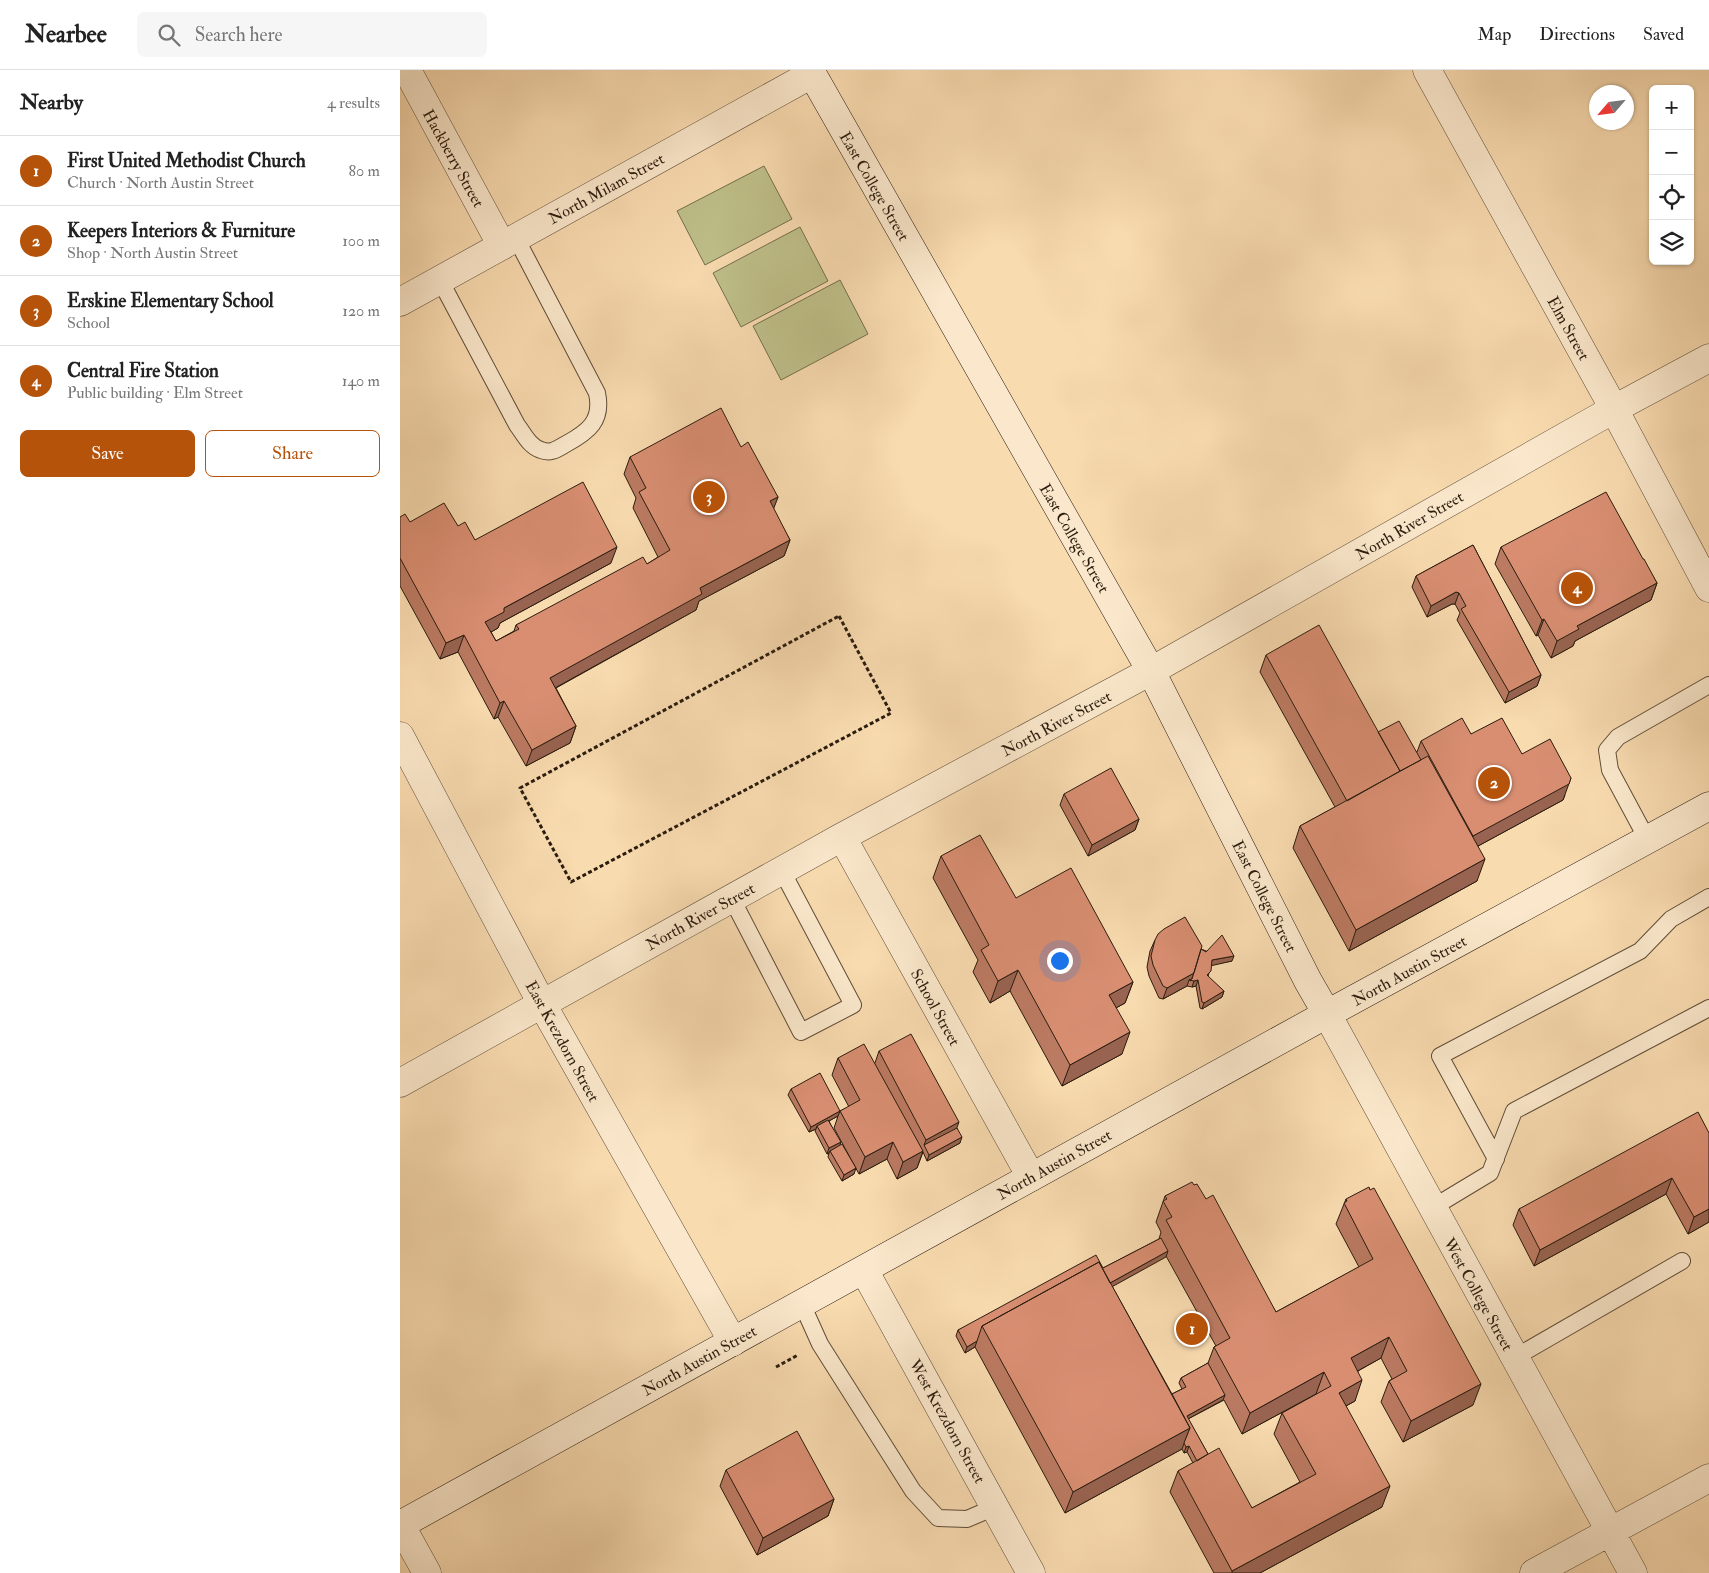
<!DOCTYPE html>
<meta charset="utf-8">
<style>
body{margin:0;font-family:"IM FELL Double Pica",serif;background:#f6f6f6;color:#222}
.controls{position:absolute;right:15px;top:15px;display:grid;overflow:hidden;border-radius:8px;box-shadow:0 1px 4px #0004}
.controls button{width:45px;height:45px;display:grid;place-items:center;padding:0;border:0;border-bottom:1px solid #e0e0e0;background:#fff;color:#222;font:25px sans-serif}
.compass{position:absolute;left:1189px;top:15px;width:45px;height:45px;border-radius:50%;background:#fff;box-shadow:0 1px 4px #0004;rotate:242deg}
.you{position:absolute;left:659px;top:890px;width:18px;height:18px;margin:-12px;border:4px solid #fff;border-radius:50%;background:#1a73e8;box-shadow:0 0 0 8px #1a73e833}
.badge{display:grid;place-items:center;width:32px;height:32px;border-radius:50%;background:#b45309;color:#fff;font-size:16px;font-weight:700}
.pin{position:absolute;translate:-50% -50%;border:2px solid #fff;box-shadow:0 1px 5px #0006}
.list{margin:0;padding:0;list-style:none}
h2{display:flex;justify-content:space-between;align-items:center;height:65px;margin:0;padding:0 20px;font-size:21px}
h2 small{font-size:16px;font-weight:400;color:#767676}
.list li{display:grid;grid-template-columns:32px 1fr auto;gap:15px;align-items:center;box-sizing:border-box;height:70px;padding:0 20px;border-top:1px solid #e0e0e0}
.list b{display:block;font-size:19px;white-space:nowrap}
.list p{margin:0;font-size:16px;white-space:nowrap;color:#767676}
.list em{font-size:16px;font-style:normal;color:#767676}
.actions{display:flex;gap:10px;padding:15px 20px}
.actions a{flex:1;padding:11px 0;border:1px solid #b45309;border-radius:8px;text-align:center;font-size:18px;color:#b45309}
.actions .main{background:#b45309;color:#fff}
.icon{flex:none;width:28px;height:28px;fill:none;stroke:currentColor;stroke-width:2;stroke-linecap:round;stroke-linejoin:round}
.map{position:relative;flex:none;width:1309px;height:1503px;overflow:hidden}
header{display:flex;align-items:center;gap:30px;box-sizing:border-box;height:70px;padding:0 25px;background:#fff;border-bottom:1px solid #e0e0e0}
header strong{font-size:24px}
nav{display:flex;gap:28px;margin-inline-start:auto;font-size:18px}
.search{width:350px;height:45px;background:#f6f6f6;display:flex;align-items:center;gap:12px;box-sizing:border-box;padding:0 18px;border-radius:8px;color:#767676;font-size:19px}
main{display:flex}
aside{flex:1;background:#fff}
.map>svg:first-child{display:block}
</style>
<header>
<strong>Nearbee</strong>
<div class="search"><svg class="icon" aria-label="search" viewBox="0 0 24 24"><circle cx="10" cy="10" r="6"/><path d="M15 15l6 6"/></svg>Search here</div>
<nav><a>Map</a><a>Directions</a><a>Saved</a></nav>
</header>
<main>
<aside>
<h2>Nearby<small>4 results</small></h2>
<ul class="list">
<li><span class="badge">1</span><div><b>First United Methodist Church</b><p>Church · North Austin Street</p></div><em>80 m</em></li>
<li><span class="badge">2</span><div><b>Keepers Interiors &amp; Furniture</b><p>Shop · North Austin Street</p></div><em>100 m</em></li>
<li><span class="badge">3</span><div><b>Erskine Elementary School</b><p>School</p></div><em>120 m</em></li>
<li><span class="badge">4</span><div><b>Central Fire Station</b><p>Public building · Elm Street</p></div><em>140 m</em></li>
</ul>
<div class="actions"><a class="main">Save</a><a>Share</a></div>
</aside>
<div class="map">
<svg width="1309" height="1503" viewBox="0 0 1309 1503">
<rect width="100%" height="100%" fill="#f9dbb0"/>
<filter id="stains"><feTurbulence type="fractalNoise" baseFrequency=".004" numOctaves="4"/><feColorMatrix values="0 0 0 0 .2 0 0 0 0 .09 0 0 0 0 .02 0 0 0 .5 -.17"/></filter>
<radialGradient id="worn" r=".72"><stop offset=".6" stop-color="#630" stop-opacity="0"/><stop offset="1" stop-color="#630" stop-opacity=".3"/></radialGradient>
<path fill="#bfc08a" stroke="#746e4c" d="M364 96 392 149 305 195 277 141Z
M400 157 428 211 341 257 313 203Z
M440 210 468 264 381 310 353 256Z"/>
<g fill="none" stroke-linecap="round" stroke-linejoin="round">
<g stroke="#5e4c36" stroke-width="18">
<path id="lane" d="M40 210 117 355C124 364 129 376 141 380 151 384 157 379 166 374 188 362 203 351 197 323L116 168
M1247 769 1210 700 1207 680 1218 667 1309 615
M332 829 401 962 453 935 382 801
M1096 1089 1040 986 1240 881 1271 849 1309 827
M1032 1138 1090 1103 1114 1041 1309 938
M402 1234 420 1274 513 1421 538 1448 567 1449 595 1437
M1114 1288 1282 1191"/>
</g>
<g stroke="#5e4c36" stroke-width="29">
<path id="street" d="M7 0 102 176
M1027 0 1214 339 1309 518
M0 232 412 4
M0 666 142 934 333 1272
M442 767 631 1107
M927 944 1233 1503
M0 1013 442 767 751 601 1214 339 1309 288
M464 1200 631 1503
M0 1454 27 1503
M1134 1503 1309 1408"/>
</g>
<g stroke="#2a1c0e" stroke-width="29">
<path id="secondary" d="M410 0 751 601 908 911 927 944
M0 1455 927 944 1309 736"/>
</g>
<path stroke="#2a1c0e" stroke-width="3" stroke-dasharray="4 2.5" stroke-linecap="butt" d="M439 546 491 643 171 812 120 718Z
M376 1297 398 1285"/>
<use href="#lane" stroke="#fbe8cc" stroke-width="16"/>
<use href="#street" stroke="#fbe8cc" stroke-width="28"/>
<use href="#secondary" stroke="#fbe8cc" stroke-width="28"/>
</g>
<path fill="#bb7a62" stroke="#2a1c0e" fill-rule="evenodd" d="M341 377 378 427 373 439 390 470 384 486 299 531 296 540 156 618 176 656 170 673 126 696 98 647 94 649 58 582 40 589 0 516V447L10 452 58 456 75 470 211 493 100 553 98 558 91 562 96 571 114 561 116 555 247 494 258 487 233 438 236 428 224 404 230 387Z
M1073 475 1141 605 1137 616 1105 633 1057 550 1060 543 1055 534H1052L1027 547 1012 517 1016 506Z
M1101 477 1243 489 1257 513 1251 530 1175 571 1173 576 1151 588 1138 565 1136 566 1095 494Z
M866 585 978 662 1017 682 1021 671 1071 664 1122 684 1165 725 1163 730 1078 776 1077 811 949 881 893 778 900 756 935 737 860 602Z
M664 724 739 749 735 760 688 786 660 735Z
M541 786 616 828 733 912 725 933 716 938 722 984 662 1016 610 921 590 933 573 902 578 890 533 808Z
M755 870 801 879 832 891 811 895 808 907 824 921 822 927 802 939 800 938 796 916 792 917 787 916 763 929 759 928 749 906 747 897 750 881Z
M479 981 557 1058 560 1073 527 1091 523 1082 517 1098 497 1109 487 1089 459 1104 434 1058 438 1046 429 1051 440 1075 454 1104 442 1111 428 1087 429 1083 427 1084 415 1061 416 1059 409 1062 388 1025 391 1019 440 1041 449 1037 432 1005 438 988 475 993Z
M1309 1063V1152L1288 1164 1266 1124 1134 1196 1113 1155 1119 1139Z
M794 1115 806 1129 876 1242 959 1197 936 1154 946 1129 1073 1335 1003 1372 981 1332 989 1311 992 1309 981 1288 958 1301 955 1331 946 1336 982 1437 860 1503H814L770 1422 778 1401 793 1393 787 1382 784 1383 782 1379 665 1443 575 1277 565 1283 556 1266 558 1260 703 1198 759 1169 761 1162 756 1152 765 1126ZM766 1186 816 1276 814 1277 808 1293 781 1308 779 1313 782 1319 772 1324 712 1216ZM916 1324 882 1343 874 1364 900 1412 852 1438 808 1384 788 1349 824 1330 842 1364Z
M326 1400 434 1429 428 1446 357 1485 320 1416Z"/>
<path fill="#986350" stroke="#2a1c0e" d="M378 427 372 443 370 431Z
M390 470 384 486 299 531 296 540 144 624 150 608 300 518Z
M217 477 211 493 100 553 98 558 79 569 85 552 104 538Z
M1257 513 1251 530 1175 571 1173 576 1151 588 1157 571 1177 556Z
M1056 522 1059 523 1055 534H1052L1027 547 1031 536Z
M1144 549 1138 565 1136 566 1142 550Z
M64 565 58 582 40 589 46 573Z
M1141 605 1137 616 1105 633 1109 622Z
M104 631 98 647 94 649 100 633Z
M176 656 170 673 126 696 132 680Z
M1171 708 1163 730 1067 782 1073 766Z
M739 749 735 760 688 786 692 775Z
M1085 789 1077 811 949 881 956 860Z
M834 886 832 891 810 896 812 890Z
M618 900 610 921 590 933 598 911Z
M794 903 791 911 789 910 787 916 763 929 767 918Z
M798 910 796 916 792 917 794 911Z
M733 912 725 933 701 946 709 925Z
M824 921 822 927 802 939 804 933Z
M730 962 722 984 662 1016 670 995Z
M440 1041 438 1046 418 1057 417 1056 416 1059 409 1062 411 1057Z
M559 1052 555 1063 524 1075 526 1070Z
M562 1067 560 1073 527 1091 529 1085Z
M441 1072 439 1078 430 1081 429 1083 427 1084 429 1078Z
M493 1072 487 1089 459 1104 465 1087Z
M523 1081 517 1098 497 1109 503 1092Z
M456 1098 454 1104 442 1111 444 1105Z
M1272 1108 1266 1124 1134 1196 1140 1180Z
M1309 1139V1152L1288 1164 1294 1147Z
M768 1181 766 1187 708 1219 710 1213Z
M989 1267 981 1288 943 1309 951 1288Z
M577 1271 575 1277 565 1283 567 1277Z
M924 1302 916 1324 842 1364 850 1343Z
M962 1310 955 1331 931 1344 939 1323Z
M1081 1314 1073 1335 1003 1372 1011 1351Z
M825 1325 823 1330 784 1351 787 1346Z
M790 1358 782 1379 665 1443 673 1422Z
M789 1376 787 1382 784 1383 786 1377Z
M990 1416 982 1437 860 1503H832V1501Z
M434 1429 428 1446 357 1485 363 1468Z"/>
<path fill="#d98e72" stroke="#2a1c0e" d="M321 338 341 377 348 372 378 427 370 431 390 470 300 518 302 524 150 608 176 656 132 680 104 631 100 633 64 565 46 573 0 488V447L5 444 10 452 44 433 58 456 65 452 75 470 183 412 217 477 104 538V542L85 552 96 571 119 559 116 555 243 487 247 494 270 480 239 422 246 418 230 387Z
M1206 422 1243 489H1244L1257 513 1177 556 1179 559 1157 571 1144 549 1142 550 1101 477Z
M1073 475 1141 605 1109 622 1061 539 1066 536 1059 523 1056 522 1031 536 1016 506Z
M919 555 1000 701 947 731 866 585Z
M1062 648 1071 664 1102 648 1122 684 1150 669 1171 708 1169 714 1073 766 1021 671Z
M999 651 1021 690 1000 701 978 662Z
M1028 686 1085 789 956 860 900 756Z
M711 698 739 749 692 775 664 724Z
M580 765 616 828 671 798 733 912 709 925 730 962 670 995 618 900 598 911 581 880 589 875 541 786Z
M785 847 802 876 794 903 767 918 763 916 753 895 751 886 755 870 758 864 764 859Z
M822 865 834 886 812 890 811 901 807 905 824 921 804 933 802 932 798 910 794 911 789 910 792 909 801 879 806 882Z
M511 964 559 1052 526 1070 479 981Z
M464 974 523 1081 503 1092 493 1072 465 1087 440 1041 460 1030 438 988Z
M420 1003 440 1041 411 1057 391 1019Z
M1298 1042 1309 1063V1139L1294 1147 1272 1108 1140 1180 1119 1139Z
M428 1050 441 1072 429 1078 417 1056Z
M557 1058 562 1067 529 1085 524 1075Z
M442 1074 456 1098 444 1105 430 1081Z
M792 1112 794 1115 797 1114 806 1129 813 1125 876 1242 973 1189 944 1133 947 1131 946 1129 969 1117 970 1120 974 1118 1081 1314 1011 1351 989 1311 1007 1301 989 1267 951 1288 962 1310 939 1323 990 1416 832 1501 778 1401 819 1378 852 1438 916 1404 882 1343 931 1316 924 1302 850 1343 814 1277 830 1268 766 1150 772 1147 763 1131 767 1129 765 1126Z
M761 1168 768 1181 710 1213 699 1192 582 1256 577 1271 567 1277 558 1260 696 1185 703 1198Z
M699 1192 790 1358 673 1422 582 1256Z
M808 1293 825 1325 787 1346 808 1384 797 1391 789 1376 786 1377 784 1373 790 1358 772 1324 786 1317 781 1308Z
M397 1361 434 1429 363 1468 326 1400Z"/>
<g text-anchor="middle" stroke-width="4" stroke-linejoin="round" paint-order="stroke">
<g font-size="16" fill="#2a1c0e" stroke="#fbe8cc">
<text transform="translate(54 88) rotate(61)" y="6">Hackberry Street</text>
<text transform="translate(475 116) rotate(60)" y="6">East College Street</text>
<text transform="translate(206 118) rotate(-29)" y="6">North Milam Street</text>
<text transform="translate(1169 258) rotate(61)" y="6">Elm Street</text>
<text transform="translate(1009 455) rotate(-30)" y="6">North River Street</text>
<text transform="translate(675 468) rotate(60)" y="6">East College Street</text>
<text transform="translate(656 653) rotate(-28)" y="6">North River Street</text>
<text transform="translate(865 826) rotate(63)" y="6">East College Street</text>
<text transform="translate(300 846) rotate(-29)" y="6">North River Street</text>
<text transform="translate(1009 900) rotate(-29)" y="6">North Austin Street</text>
<text transform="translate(536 937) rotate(61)" y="6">School Street</text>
<text transform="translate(163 971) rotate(61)" y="6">East Krezdorn Street</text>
<text transform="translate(654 1094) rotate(-29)" y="6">North Austin Street</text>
<text transform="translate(1079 1224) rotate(61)" y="6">West College Street</text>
<text transform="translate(299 1290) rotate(-29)" y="6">North Austin Street</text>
<text transform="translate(548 1351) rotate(61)" y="6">West Krezdorn Street</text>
</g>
</g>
<rect width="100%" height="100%" filter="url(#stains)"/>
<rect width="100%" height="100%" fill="url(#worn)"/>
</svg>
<div class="controls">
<button>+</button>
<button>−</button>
<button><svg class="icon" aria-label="locate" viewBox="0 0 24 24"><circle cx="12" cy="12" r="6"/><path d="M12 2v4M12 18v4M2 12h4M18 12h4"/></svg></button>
<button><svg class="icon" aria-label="layers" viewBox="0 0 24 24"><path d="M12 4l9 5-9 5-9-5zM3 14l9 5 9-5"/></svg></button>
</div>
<svg class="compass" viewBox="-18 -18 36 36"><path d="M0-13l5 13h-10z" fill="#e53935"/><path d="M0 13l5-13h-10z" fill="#767676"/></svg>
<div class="you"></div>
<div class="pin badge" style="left:792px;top:1259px">1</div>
<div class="pin badge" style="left:1094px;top:713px">2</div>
<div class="pin badge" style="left:309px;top:427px">3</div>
<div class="pin badge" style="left:1177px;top:518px">4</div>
</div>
</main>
